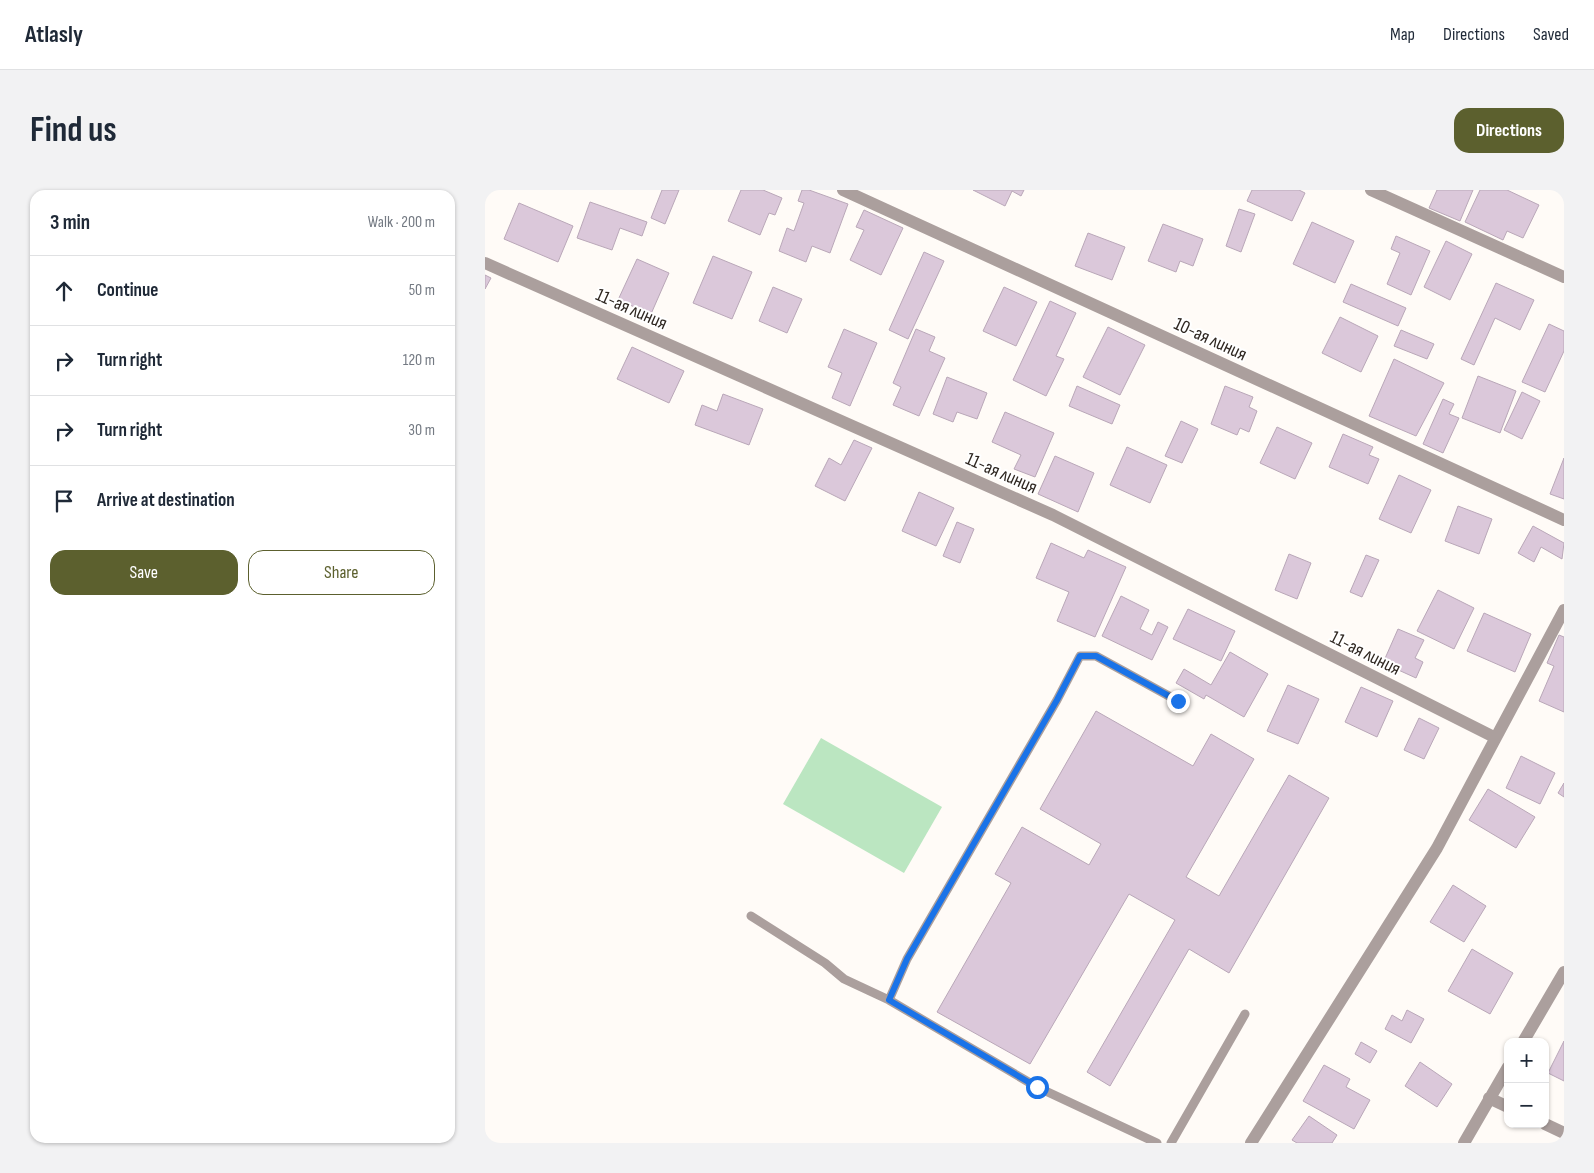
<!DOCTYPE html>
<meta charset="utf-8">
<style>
body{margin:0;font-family:"Sofia Sans Condensed",sans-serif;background:#f2f2f3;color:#1f2937}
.controls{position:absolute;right:15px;bottom:15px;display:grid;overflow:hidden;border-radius:10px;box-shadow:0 1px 4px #0004}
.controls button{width:45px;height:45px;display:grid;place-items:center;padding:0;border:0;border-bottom:1px solid #e0e1e3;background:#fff;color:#1f2937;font:25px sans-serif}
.stop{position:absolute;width:15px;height:15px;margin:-11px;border:4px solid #1a73e8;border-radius:50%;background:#fff}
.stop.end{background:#1a73e8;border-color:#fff;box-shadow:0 1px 5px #0008}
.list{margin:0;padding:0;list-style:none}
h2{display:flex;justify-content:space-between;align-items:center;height:65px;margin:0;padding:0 20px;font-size:21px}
h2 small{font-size:16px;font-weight:400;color:#747a83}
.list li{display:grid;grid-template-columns:32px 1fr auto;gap:15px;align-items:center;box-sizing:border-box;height:70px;padding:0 20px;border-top:1px solid #e0e1e3}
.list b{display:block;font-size:19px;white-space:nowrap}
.list em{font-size:16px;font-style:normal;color:#747a83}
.actions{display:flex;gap:10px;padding:15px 20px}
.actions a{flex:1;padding:11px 0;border:1px solid #5c602e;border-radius:15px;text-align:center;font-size:18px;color:#5c602e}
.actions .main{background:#5c602e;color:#fff}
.icon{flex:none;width:28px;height:28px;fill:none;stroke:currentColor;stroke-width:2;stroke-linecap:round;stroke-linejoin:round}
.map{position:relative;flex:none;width:1079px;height:953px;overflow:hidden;border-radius:15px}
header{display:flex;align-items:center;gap:30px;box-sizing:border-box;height:70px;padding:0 25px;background:#fff;border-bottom:1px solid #e0e1e3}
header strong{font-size:24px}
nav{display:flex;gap:28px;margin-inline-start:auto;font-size:18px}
.intro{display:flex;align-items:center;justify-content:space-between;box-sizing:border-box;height:120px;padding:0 30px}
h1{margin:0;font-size:35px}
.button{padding:12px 22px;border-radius:15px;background:#5c602e;color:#fff;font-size:18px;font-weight:700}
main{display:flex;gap:30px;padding:0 30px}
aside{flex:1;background:#fff;border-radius:15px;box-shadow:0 1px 4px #0004}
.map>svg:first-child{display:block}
</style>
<header>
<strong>Atlasly</strong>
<nav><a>Map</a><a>Directions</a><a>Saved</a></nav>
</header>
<div class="intro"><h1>Find us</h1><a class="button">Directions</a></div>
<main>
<aside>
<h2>3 min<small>Walk · 200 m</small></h2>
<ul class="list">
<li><svg class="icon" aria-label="ahead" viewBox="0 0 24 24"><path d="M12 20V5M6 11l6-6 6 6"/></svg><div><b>Continue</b></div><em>50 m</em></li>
<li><svg class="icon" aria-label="right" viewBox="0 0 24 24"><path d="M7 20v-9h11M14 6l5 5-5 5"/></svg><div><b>Turn right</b></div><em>120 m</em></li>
<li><svg class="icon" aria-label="right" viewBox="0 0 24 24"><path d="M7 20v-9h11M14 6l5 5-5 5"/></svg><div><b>Turn right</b></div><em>30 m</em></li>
<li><svg class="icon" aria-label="arrive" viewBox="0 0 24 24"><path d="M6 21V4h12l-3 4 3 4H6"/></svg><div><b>Arrive at destination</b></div></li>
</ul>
<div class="actions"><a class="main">Save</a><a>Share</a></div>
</aside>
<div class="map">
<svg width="1079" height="953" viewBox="0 0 1079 953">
<rect width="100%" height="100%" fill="#fffbf7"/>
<path fill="#bbe6c1" d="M336 548 457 617 419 683 298 614Z"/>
<path fill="#dbc8da" stroke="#b9a7b8" d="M177 0H194L180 34 166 28Z
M256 0H278L297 8 290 25 284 23 275 45 243 31Z
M317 0H324L363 14 345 63 327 56 321 72 294 61 302 38 309 41 319 13 313 11Z
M488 0H539L536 6 527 1 520 16Z
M767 0H814L820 3 807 31 762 11Z
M952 0H988L975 31 944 18Z
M995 0H1022L1054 15 1038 48 1022 41 1018 50 980 32Z
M105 12 162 32 157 46 135 38 127 60 92 48Z
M34 13 88 36 73 72 19 49Z
M754 19 770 24 756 62 741 56Z
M379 20 418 38 396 85 365 70 379 40 371 37Z
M827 32 869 51 850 93 808 74Z
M678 34 718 49 708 76 695 71 691 82 663 71Z
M603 43 640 57 627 90 590 76Z
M911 46 945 61 926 105 902 94 915 63 906 59Z
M961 51 987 64 965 110 939 97Z
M439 62 459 71 423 149 404 140Z
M228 66 267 82 247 129 208 113Z
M152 69 184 83 166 124 133 110Z
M0 85 6 88 0 99Z
M1011 93 1049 110 1035 140 1010 128 989 175 976 169Z
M866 94 921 118 913 136 858 112Z
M288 97 317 109 302 143 274 131Z
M519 97 552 112 531 156 498 141Z
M565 111 591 123 571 166 579 169 561 206 528 190Z
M855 127 893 146 876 182 837 163Z
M1064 134 1079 141V161L1060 202 1037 192Z
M623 137 660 155 635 205 598 187Z
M359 139 392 153 365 216 347 208 357 183 343 177Z
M431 139 450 147 444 161 460 168 434 226 408 215 416 197 408 193Z
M916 140 949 154 942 169 909 156Z
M147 157 199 181 184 213 132 189Z
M909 169 959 193 931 246 884 226Z
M993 186 1031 201 1015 243 977 228Z
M462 187 502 203 492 229 472 222 468 232 448 224Z
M592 196 635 215 627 234 584 216Z
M740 196 768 207 764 217 772 221 764 242 755 238 752 245 726 234Z
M1037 202 1055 211 1037 249 1019 240Z
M238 204 278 219 264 255 210 235 217 215 232 221Z
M958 209 969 214 964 224 974 228 958 263 938 254Z
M520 222 569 243 550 287 529 279 536 265 507 252Z
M696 231 713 239 697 273 680 266Z
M792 237 827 253 810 289 775 273Z
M858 244 888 257 884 265 894 269 883 294 844 277Z
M369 250 387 258 360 311 330 296 344 268 356 275Z
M642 257 682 275 665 313 625 295Z
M570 266 609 283 593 322 553 304Z
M1079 268V309L1065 304Z
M914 285 946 300 926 343 894 329Z
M434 302 469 318 451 356 417 341Z
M973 316 1007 329 994 364 960 351Z
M472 332 489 339 475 373 458 366Z
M1048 336 1079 353 1077 369 1056 357 1049 372 1033 363Z
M566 353 599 368 603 360 641 377 610 447 572 431 584 402 551 388Z
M804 364 826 373 812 409 790 400Z
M881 365 894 370 877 407 865 402Z
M953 400 989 418 969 459 932 441Z
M636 406 664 420 655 439 667 445 673 432 683 437 667 470 617 446Z
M703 419 750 441 736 471 688 449Z
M999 423 1046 444 1030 482 982 461Z
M913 439 939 450 930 468 938 472 931 488 898 473Z
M1074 445 1079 447V522L1054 511 1069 476 1062 473Z
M745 462 783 484 759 527 721 505 719 509 691 493 699 479 726 495Z
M803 495 834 509 813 554 782 541Z
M876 497 908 511 892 547 860 532Z
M611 521 708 576 726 544 769 569 701 687 734 706 804 585 844 608 744 783 704 759 625 896 602 882 690 730 644 704 545 874 452 822 526 693 510 684 537 637 604 675 616 654 555 619Z
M934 528 954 538 939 569 919 560Z
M1036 566 1070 583 1055 614 1021 598Z
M1079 593V607L1073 603Z
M1003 599 1050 627 1031 658 984 630Z
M968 695 1001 716 979 752 945 732Z
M987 759 1028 783 1005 824 963 801Z
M922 820 939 829 926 853 900 839 907 825 917 831Z
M1079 851V891L1063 883Z
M876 852 892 861 885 873 870 864Z
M935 872 967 894 952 917 920 896Z
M839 875 865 889 861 897 885 910 869 939 818 911Z
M824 926 852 945 847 953H812L807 950Z"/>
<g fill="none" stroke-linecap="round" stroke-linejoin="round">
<path stroke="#ab9f9d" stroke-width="9" d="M266 726 340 773 359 789 404 810
M672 953 552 897 404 810 422 769 572 510 595 466H611L693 511
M686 953 760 824"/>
<path stroke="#ab9f9d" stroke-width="12" d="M358 0 1079 330
M886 0 1079 87
M0 73 568 325 1009 547
M1038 852 1079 782
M1004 908 1023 917
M1060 934 1079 943
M766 953 952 658 1079 420
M979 953 1023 877"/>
</g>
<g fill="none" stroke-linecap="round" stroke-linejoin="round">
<path stroke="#1a73e8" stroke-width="6" d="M552 897 404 810 422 769 572 510 595 466H611L693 511"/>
</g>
<g text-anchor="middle" stroke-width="4" stroke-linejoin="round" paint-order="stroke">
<g font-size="19" fill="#2f2721" stroke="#fff">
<text transform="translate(147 118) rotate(24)" y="7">11-ая линия</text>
<text transform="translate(726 148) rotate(25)" y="7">10-ая линия</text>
<text transform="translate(517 282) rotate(24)" y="7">11-ая линия</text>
<text transform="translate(881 462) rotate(27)" y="7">11-ая линия</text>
</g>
</g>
</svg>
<div class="controls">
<button>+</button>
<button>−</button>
</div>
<div class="stop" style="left:552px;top:897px"></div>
<div class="stop end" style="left:693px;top:511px"></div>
</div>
</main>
